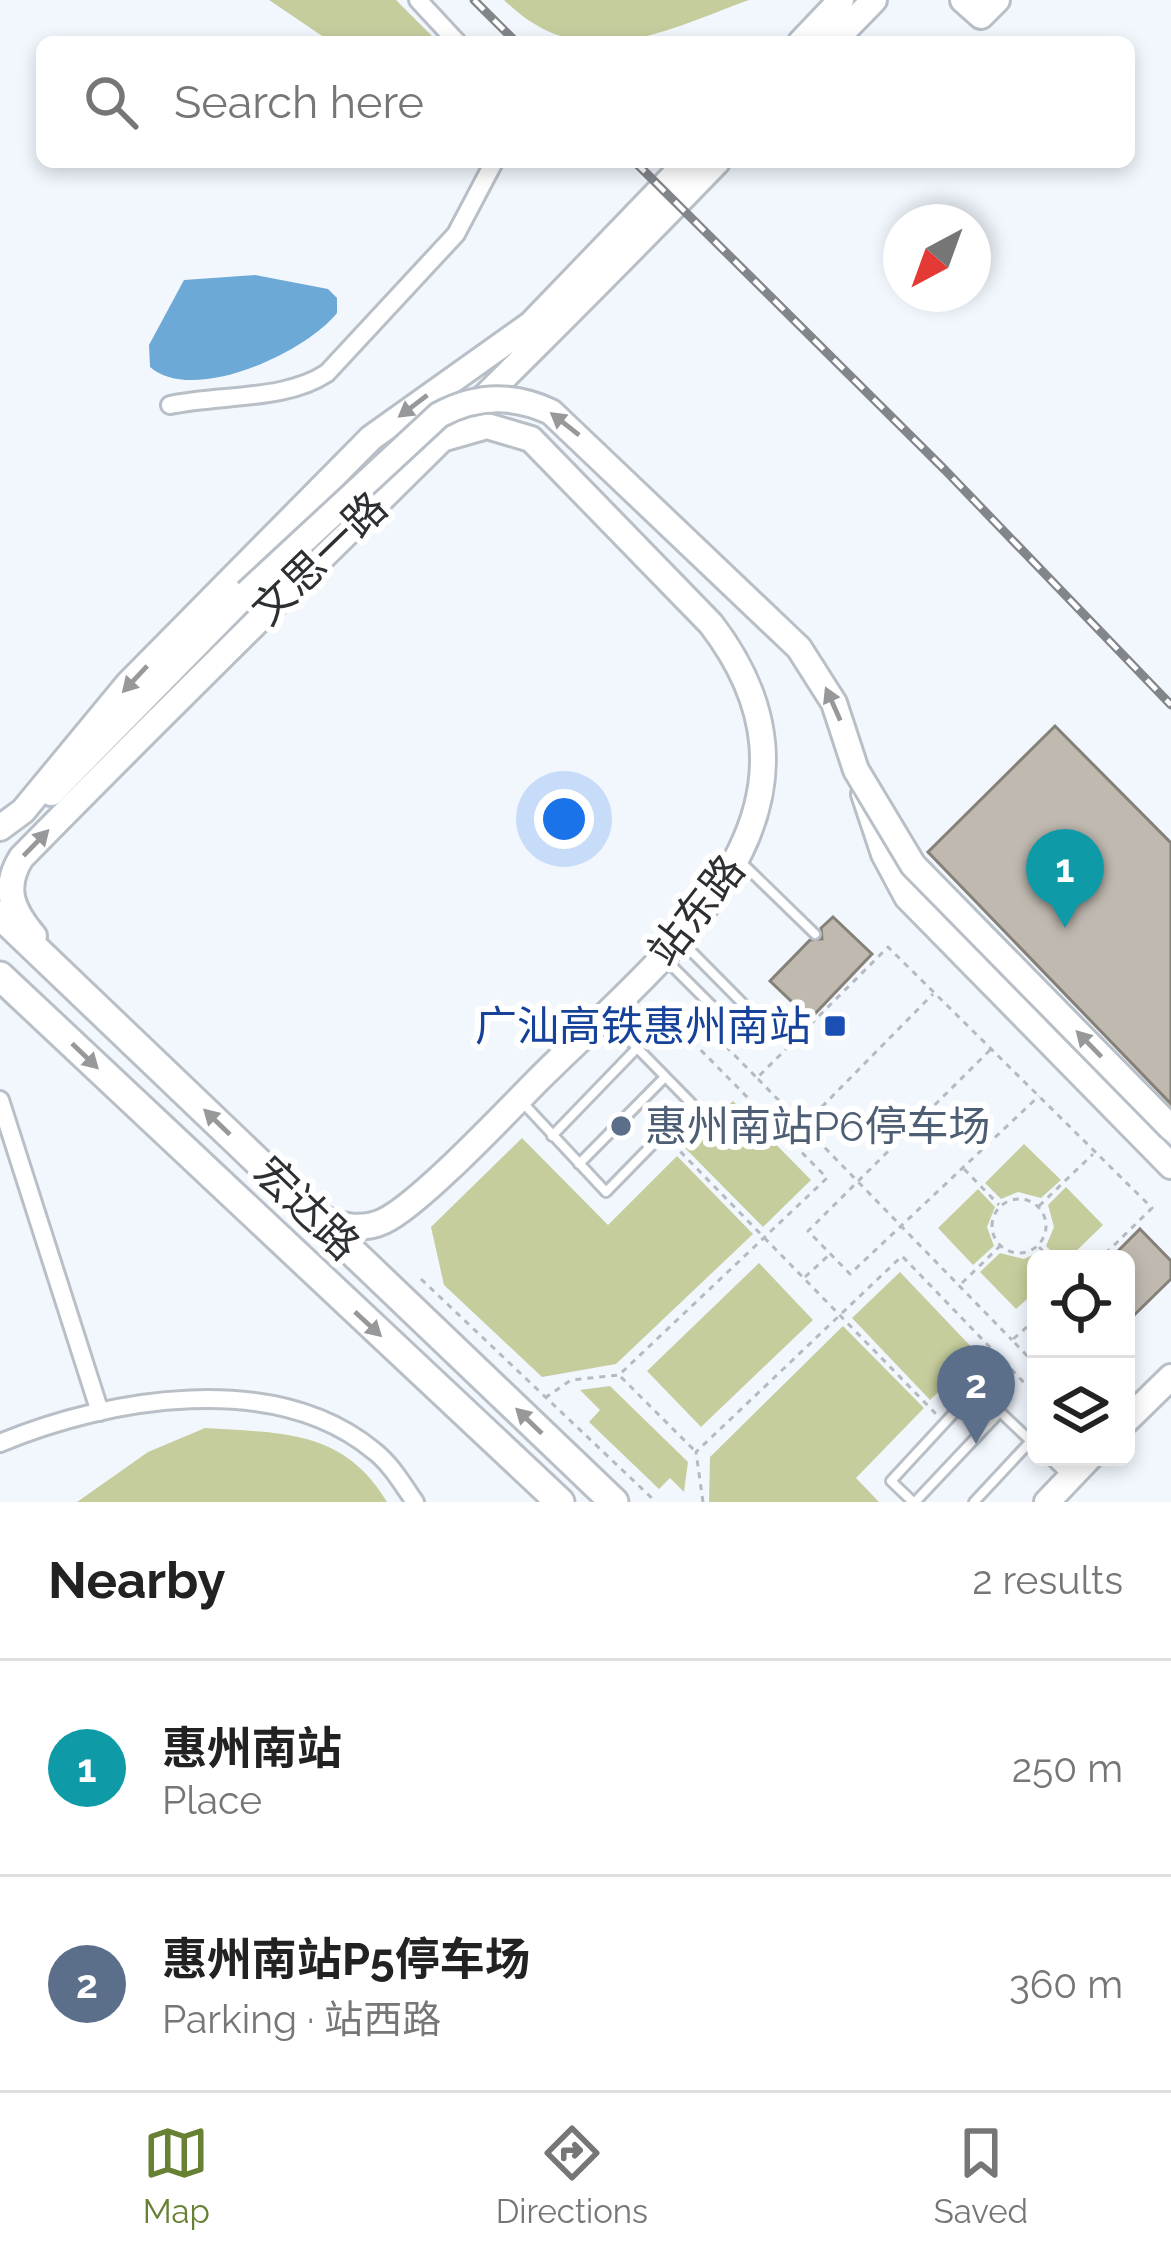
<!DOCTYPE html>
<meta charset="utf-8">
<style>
body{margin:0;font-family:Raleway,"Noto Sans SC",sans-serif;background:#f2f2f2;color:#222}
.controls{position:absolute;right:36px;bottom:36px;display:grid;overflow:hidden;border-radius:18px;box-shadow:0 6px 18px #0003}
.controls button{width:108px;height:108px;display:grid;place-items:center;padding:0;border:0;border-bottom:3px solid #e0e0e0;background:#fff;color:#222;font:60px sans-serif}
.compass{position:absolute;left:883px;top:204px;width:108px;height:108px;border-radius:50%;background:#fff;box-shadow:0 6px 18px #0003;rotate:221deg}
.you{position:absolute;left:564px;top:819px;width:42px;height:42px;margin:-30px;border:9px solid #fff;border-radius:50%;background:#1a73e8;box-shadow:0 0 0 18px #1a73e833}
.badge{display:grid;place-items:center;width:78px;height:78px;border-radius:50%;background:#678134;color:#fff;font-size:39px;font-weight:700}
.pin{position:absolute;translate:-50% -99px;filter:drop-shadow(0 3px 6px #0008)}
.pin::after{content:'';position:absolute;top:63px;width:42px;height:36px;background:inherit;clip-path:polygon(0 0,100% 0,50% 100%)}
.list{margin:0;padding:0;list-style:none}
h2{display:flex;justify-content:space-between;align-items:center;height:156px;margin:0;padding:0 48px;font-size:51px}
h2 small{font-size:39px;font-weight:400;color:#767676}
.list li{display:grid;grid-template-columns:78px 1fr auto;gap:36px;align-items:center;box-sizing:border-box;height:216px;padding:0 48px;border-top:3px solid #e0e0e0}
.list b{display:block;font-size:45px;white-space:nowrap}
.list p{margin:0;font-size:39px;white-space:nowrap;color:#767676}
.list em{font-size:39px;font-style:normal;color:#767676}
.icon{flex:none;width:66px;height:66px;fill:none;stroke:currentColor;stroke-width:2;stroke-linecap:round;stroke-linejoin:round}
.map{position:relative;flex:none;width:1171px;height:1502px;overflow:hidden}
.search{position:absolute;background:#fff;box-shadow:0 6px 18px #0003;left:36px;right:36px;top:36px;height:132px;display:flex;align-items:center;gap:30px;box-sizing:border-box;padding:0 42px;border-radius:18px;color:#767676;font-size:45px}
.sheet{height:588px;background:#fff}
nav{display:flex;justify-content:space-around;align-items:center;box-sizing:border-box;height:168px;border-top:3px solid #e0e0e0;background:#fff;font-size:33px;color:#767676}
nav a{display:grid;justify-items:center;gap:6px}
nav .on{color:#678134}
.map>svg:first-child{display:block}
</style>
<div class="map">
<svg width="1171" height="1502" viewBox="0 0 1171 1502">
<rect width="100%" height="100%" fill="#f2f7fe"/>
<path fill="#c6cd9d" d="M269 0H396L438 42H331Z
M504 0H749C661 32 582 77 504 0Z
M733 1101 811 1180 763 1227 685 1148Z
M522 1138 608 1225 677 1156 753 1234 616 1364 542 1377 444 1285 431 1227Z
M1024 1144 1061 1180 1041 1198 1018 1192 1001 1199 985 1183Z
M1066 1187 1103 1225 1068 1259H1059L1046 1246 1054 1227 1048 1205Z
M978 1189 995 1207 987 1227 994 1246 973 1265 938 1228Z
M1039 1252 1046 1259H1036V1291L1016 1309 980 1272 1000 1253 1024 1259Z
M759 1263 813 1320 701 1427 647 1371Z
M900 1272 978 1354 930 1400 852 1318Z
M843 1326 924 1408 856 1478 879 1502H709L710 1457Z
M610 1386 688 1462 684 1492 670 1478 659 1489 589 1422 600 1410 580 1390Z
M205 1428C280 1433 344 1429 387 1502H77L148 1452Z"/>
<path fill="#6ca9d6" d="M255 275 328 289 337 298V313C306 352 194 405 150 367L149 345 184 280Z"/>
<path fill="#bfb9b0" stroke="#858078" stroke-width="3" d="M1055 726 1171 843V1104L928 852Z
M833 917 872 954 810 1019 770 981 810 940 822 939 821 928Z
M1140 1229 1171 1261V1279L1126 1323V1259H1110Z"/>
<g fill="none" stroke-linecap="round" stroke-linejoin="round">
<g stroke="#b8bfc7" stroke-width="14">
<path id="lane" d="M740 861 815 934
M681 941 765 1026
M664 958 748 1042
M524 1104 606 1192 692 1104 607 1017
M552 1136 637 1048
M579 1164 665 1077
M1048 1457 1068 1476
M913 1502 891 1481 976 1389 1036 1446
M915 1502 1000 1412
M974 1502 1030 1442"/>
</g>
<g stroke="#b8bfc7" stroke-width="22">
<path id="street" d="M418 0 457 42
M170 405C221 394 285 401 327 373L456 234 494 162
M0 1100 100 1412
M0 1443C108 1398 275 1369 374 1451 391 1464 403 1485 415 1502"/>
</g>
<g stroke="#b8bfc7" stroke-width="30">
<path id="secondary" d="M963 0 981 16 997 0
M801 42 841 0
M833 42 874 0
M51 793 247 593
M864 794 884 854 907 897 1171 1166
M0 828 23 811 128 684 371 438 531 324 687 162
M34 936C13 911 2 889 21 858 251 623 489 398 717 162
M315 1214C335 1226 361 1232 384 1221 420 1204 507 1111 539 1079 665 954 856 814 711 624L531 439 487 426 445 438
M1126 1421 1171 1377
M1047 1502 1090 1457"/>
</g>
<g stroke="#b8bfc7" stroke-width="33">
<path id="primary" d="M0 915 614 1502
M0 976 560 1502"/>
</g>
<path stroke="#b6bac0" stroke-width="3" stroke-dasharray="6 6" stroke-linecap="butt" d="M990 1050 808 1231 850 1274 1039 1096
M758 1079 1012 1340
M805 1124 933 994
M672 1143 938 1416
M964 1169 999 1205
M992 1226a27 27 0 1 1 54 0a27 27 0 1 1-54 0Z
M1039 1206 1093 1154
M1039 1247 1051 1259
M805 1277 829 1255
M421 1279 656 1502
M962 1283 1001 1245
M1036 1319 1012 1340 1036 1365
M621 1377 695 1451
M545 1398 571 1380 619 1375 827 1178 682 1031 696 1016 757 1078 888 947 1152 1208 1100 1259
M703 1502 696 1452 902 1256 1036 1395"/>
<use href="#lane" stroke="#fff" stroke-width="8"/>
<use href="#street" stroke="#fff" stroke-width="16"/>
<use href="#secondary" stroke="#fff" stroke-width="24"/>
<use href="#primary" stroke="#fff" stroke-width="27"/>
<g stroke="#82868b" stroke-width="9">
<path id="rail" d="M474 0 516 42
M635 162 945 470 1171 705"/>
</g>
<use href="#rail" stroke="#fff" stroke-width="4.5" stroke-dasharray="14" stroke-linecap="butt"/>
<g stroke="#b8bfc7" stroke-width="30" stroke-linecap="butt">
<path id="secondary-bridge" d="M247 593 439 415C476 395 513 394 551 412L799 648 834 703 856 770 913 865 1171 1128"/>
</g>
<use href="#secondary-bridge" stroke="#fff" stroke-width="24"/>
</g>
<defs><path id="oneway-solid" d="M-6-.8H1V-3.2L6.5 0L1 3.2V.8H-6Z" transform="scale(3)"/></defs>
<g fill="#969899">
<use href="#oneway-solid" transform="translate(413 406) rotate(143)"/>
<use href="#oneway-solid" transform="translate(565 424) rotate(-142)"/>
<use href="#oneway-solid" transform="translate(135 679) rotate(133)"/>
<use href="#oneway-solid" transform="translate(833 704) rotate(-114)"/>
<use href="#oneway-solid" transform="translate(36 843) rotate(-46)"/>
<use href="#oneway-solid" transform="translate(1089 1044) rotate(-134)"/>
<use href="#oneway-solid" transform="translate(85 1056) rotate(44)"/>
<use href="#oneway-solid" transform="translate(217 1122) rotate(-136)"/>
<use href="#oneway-solid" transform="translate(368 1324) rotate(43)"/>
<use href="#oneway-solid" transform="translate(529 1421) rotate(-136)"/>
</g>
<rect fill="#1a4fb4" stroke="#fff" stroke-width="4.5" x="823" y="1014" width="24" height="24" rx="6"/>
<circle fill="#5c6f8a" stroke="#fff" stroke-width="4.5" cx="621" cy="1126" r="12"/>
<g text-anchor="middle" stroke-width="12" stroke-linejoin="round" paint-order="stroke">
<g font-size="42" fill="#2d3033" stroke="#fff">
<text transform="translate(319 558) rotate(-44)" y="15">文思一路</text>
<text transform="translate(696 910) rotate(-52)" y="15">站东路</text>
<text transform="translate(307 1208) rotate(44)" y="15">宏达路</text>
</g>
<g font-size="42" fill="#164399" stroke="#fff" text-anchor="end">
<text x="811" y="1041">广汕高铁惠州南站</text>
</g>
<g font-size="42" fill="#4e5e75" stroke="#fff" text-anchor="start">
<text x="645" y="1141">惠州南站P6停车场</text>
</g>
</g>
</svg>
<div class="controls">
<button><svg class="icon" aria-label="locate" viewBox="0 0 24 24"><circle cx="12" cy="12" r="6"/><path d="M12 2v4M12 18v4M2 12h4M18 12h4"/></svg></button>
<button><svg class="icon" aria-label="layers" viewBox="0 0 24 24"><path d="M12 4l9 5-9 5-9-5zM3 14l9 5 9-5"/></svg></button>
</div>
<svg class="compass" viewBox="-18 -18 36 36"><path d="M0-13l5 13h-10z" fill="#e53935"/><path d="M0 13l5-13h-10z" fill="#767676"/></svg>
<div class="you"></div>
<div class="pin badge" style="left:1065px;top:928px;background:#0f9aa8">1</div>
<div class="pin badge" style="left:976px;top:1444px;background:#5c6f8a">2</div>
<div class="search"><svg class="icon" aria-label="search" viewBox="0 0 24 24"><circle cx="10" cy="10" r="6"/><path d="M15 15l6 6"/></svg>Search here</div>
</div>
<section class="sheet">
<h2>Nearby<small>2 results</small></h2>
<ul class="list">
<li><span class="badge" style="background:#0f9aa8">1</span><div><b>惠州南站</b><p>Place</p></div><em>250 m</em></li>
<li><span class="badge" style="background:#5c6f8a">2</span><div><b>惠州南站P5停车场</b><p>Parking · 站西路</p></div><em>360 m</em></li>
</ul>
</section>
<nav>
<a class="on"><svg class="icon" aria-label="map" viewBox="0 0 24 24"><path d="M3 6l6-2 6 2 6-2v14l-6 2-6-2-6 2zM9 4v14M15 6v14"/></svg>Map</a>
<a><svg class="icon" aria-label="directions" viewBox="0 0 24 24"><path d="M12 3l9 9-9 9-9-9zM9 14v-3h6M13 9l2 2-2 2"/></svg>Directions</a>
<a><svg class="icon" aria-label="saved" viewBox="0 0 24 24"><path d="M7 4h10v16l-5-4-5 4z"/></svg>Saved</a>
</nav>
